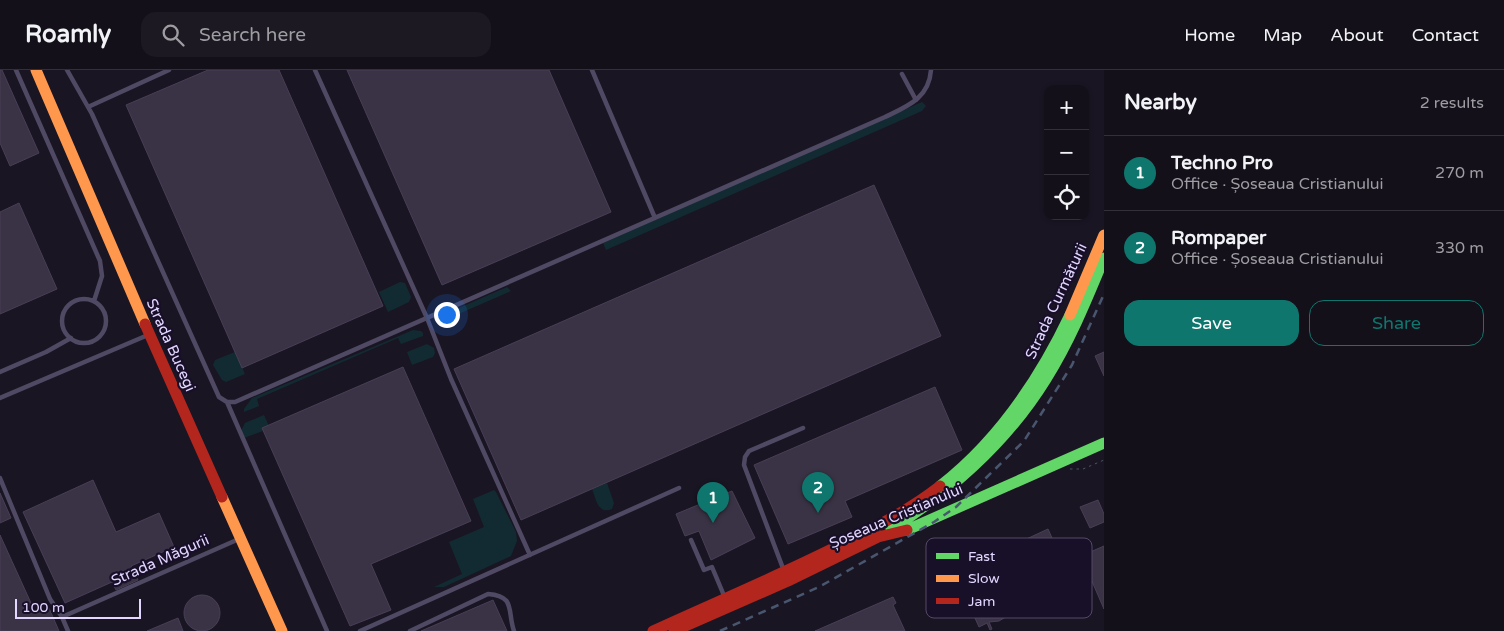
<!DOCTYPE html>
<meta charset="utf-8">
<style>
body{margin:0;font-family:"Varela Round",sans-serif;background:#1d1923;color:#f1f3f6}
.controls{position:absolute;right:15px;top:15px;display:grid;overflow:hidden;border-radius:10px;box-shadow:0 1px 4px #0004}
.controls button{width:45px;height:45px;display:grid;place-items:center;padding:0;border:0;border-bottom:1px solid #333039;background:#14101a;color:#f1f3f6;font:25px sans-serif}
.scale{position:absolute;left:15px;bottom:12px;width:126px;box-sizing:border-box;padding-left:5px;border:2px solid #e3d7ff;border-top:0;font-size:14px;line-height:18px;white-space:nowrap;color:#e3d7ff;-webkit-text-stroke:4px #180f29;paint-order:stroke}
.you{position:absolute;left:446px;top:244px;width:18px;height:18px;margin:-12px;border:4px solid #fff;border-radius:50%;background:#1a73e8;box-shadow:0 0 0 8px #1a73e833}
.badge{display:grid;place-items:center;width:32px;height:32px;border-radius:50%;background:#0f766e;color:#fff;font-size:16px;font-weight:700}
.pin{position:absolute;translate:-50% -41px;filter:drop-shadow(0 1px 2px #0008)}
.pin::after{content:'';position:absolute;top:26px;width:18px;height:15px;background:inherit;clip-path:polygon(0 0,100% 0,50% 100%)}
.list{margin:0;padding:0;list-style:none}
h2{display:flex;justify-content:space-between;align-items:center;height:65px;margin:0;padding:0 20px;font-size:21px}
h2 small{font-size:16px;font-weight:400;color:#9d9da2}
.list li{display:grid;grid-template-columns:32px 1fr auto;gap:15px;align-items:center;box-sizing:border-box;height:75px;padding:0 20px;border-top:1px solid #333039}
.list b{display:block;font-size:19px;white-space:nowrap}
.list p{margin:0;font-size:16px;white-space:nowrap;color:#9d9da2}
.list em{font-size:16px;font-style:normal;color:#9d9da2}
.actions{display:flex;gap:10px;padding:15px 20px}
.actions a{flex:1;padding:11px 0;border:1px solid #0f766e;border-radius:15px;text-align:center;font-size:18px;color:#0f766e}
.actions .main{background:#0f766e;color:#fff}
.icon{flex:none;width:28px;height:28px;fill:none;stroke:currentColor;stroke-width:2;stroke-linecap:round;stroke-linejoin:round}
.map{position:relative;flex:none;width:1104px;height:561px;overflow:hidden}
header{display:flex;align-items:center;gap:30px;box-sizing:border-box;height:70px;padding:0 25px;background:#14101a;border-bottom:1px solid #333039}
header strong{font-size:24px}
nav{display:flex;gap:28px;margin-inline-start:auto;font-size:18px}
.search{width:350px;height:45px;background:#1d1923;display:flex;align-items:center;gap:12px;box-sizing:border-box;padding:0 18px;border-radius:15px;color:#9d9da2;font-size:19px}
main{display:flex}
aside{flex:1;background:#14101a}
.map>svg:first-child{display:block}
</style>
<header>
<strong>Roamly</strong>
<div class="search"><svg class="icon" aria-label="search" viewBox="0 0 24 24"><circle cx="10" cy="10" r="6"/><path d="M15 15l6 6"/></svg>Search here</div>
<nav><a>Home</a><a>Map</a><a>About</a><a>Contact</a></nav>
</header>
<main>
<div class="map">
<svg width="1104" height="561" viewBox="0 0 1104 561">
<rect width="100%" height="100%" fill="#1a1523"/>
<path fill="#122b32" d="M922 32 926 36 922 41 606 180 603 173Z
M400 212 405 213 411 227 409 232 388 242 379 222Z
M507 217 511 221 454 246 452 241Z
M413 260 421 261 423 263V266L401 274 398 268 257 329 259 336 244 342V339L252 328Z
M427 274 434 278 435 283 433 287 412 295 407 282Z
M235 282 245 304 226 312 222 310 213 295 215 290Z
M264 345 269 356 262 358 263 361 244 368 241 361 245 353Z
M607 413 614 433 612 439C598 445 596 429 592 419Z
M494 420 496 422 516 462 517 471 511 486 444 517H434L462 504 449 472 484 457 473 429Z"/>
<path fill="#3a3345" stroke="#483f57" d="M0 0H2L39 83 10 96 0 73Z
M208 0H279L383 236 242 298 126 35Z
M347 0H549L611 142 442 215Z
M874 115 941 266 521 450 454 299Z
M19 133 57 219 0 244V142Z
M1104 282V306L1095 286Z
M403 297 471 451 371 494 391 540 350 556 262 358Z
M935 317 962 380 845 431 852 447 788 474 754 395Z
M93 410 116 462 159 443 174 477 131 496 138 510 116 520 112 512 65 533 23 442Z
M732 421 755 468 711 490 699 461 685 466 676 444Z
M0 423 11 448 0 453Z
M1098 430 1104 444V452L1090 458 1080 437Z
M1048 459 1075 519 1060 526 1050 501 1043 504 1054 528 1040 535 1028 509 1035 505 1020 472Z
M0 465 36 544 49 538 59 561H0Z
M1104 476V539L1081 486Z
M1000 481 1025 536 1008 544 1009 545 999 551 989 552 992 559 990 560 987 553 979 557 954 501 970 494 968 491 974 488 973 486 978 484 980 489Z
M184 543a18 18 0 1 1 36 0a18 18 0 1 1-36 0Z
M893 527 896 533 893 535 905 561H815Z
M493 530 507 561H421Z
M178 548 183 561H147Z"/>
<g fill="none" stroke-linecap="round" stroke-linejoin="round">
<path stroke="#4b5466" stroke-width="1" stroke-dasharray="2.5 4" stroke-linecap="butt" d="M1070 399H1083L1104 390"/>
<path stroke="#504964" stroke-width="4.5" d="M16 0 100 191 102 206 94 231
M67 0 92 44 219 327 227 332H235L885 47C908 36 929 28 931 0
M315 0 427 248 451 309 530 485
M592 0 655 148
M902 4 916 30
M88 37 169 0
M62 251a22 22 0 1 1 44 0a22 22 0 1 1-44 0Z
M0 302 46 282 71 268
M0 328 148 265
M227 332 327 561
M0 408 50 529 62 547 68 561
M691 470 704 500 712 497 725 528
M784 501 744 395 745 387 749 381 803 358
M62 547 239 469
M360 561 679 418
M410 561 488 524C516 526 507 541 514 561"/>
<path stroke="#63d668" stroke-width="11" d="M940 416C998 371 1039 310 1070 245
M891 459C953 420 1007 372 1046 309 1070 271 1087 229 1104 188
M907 460 1104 373"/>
<path stroke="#ff974d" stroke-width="11" d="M36 0 145 254
M1070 245 1104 165
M222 427 282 561"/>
<path stroke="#b3261e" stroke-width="11" d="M145 254 222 427
M653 561C714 533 776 507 836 477 872 459 908 441 940 416
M674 561 788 511 878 467 907 460"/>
<path stroke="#49566f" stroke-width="2.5" stroke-dasharray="8 6" stroke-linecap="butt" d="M720 561 819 517 934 452 956 437 1024 371 1072 295 1104 224"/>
</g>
<g text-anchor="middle" stroke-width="4.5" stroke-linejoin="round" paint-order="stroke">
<g font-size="15" fill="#e3d7ff" stroke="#180f29">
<text transform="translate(1056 231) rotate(-65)" y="5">Strada Curmăturii</text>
<text transform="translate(171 275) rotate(66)" y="5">Strada Bucegi</text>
<text transform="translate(896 446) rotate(-23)" y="5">Șoseaua Cristianului</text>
<text transform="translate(160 490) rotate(-24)" y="5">Strada Măgurii</text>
</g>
</g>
<rect x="926" y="468" width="166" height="80" rx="8" fill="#180f29" stroke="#554b69" stroke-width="1"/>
<rect x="936" y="483" width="23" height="6" fill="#63d668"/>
<rect x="936" y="505" width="23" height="7" fill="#ff974d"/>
<rect x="936" y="528" width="23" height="6" fill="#b3261e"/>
<g font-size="14" fill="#e3d7ff">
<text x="968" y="491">Fast</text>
<text x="968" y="513">Slow</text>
<text x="968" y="536">Jam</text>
</g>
</svg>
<div class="controls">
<button>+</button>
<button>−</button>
<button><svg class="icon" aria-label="locate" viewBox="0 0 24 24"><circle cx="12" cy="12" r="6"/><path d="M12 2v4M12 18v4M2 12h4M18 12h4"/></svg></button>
</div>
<div class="scale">100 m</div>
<div class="you"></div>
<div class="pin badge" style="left:713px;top:453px">1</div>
<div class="pin badge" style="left:818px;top:443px">2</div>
</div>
<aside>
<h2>Nearby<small>2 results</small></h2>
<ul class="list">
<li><span class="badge">1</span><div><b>Techno Pro</b><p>Office · Șoseaua Cristianului</p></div><em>270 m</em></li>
<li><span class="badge">2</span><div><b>Rompaper</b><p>Office · Șoseaua Cristianului</p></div><em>330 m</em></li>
</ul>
<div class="actions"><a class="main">Save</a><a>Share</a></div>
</aside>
</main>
